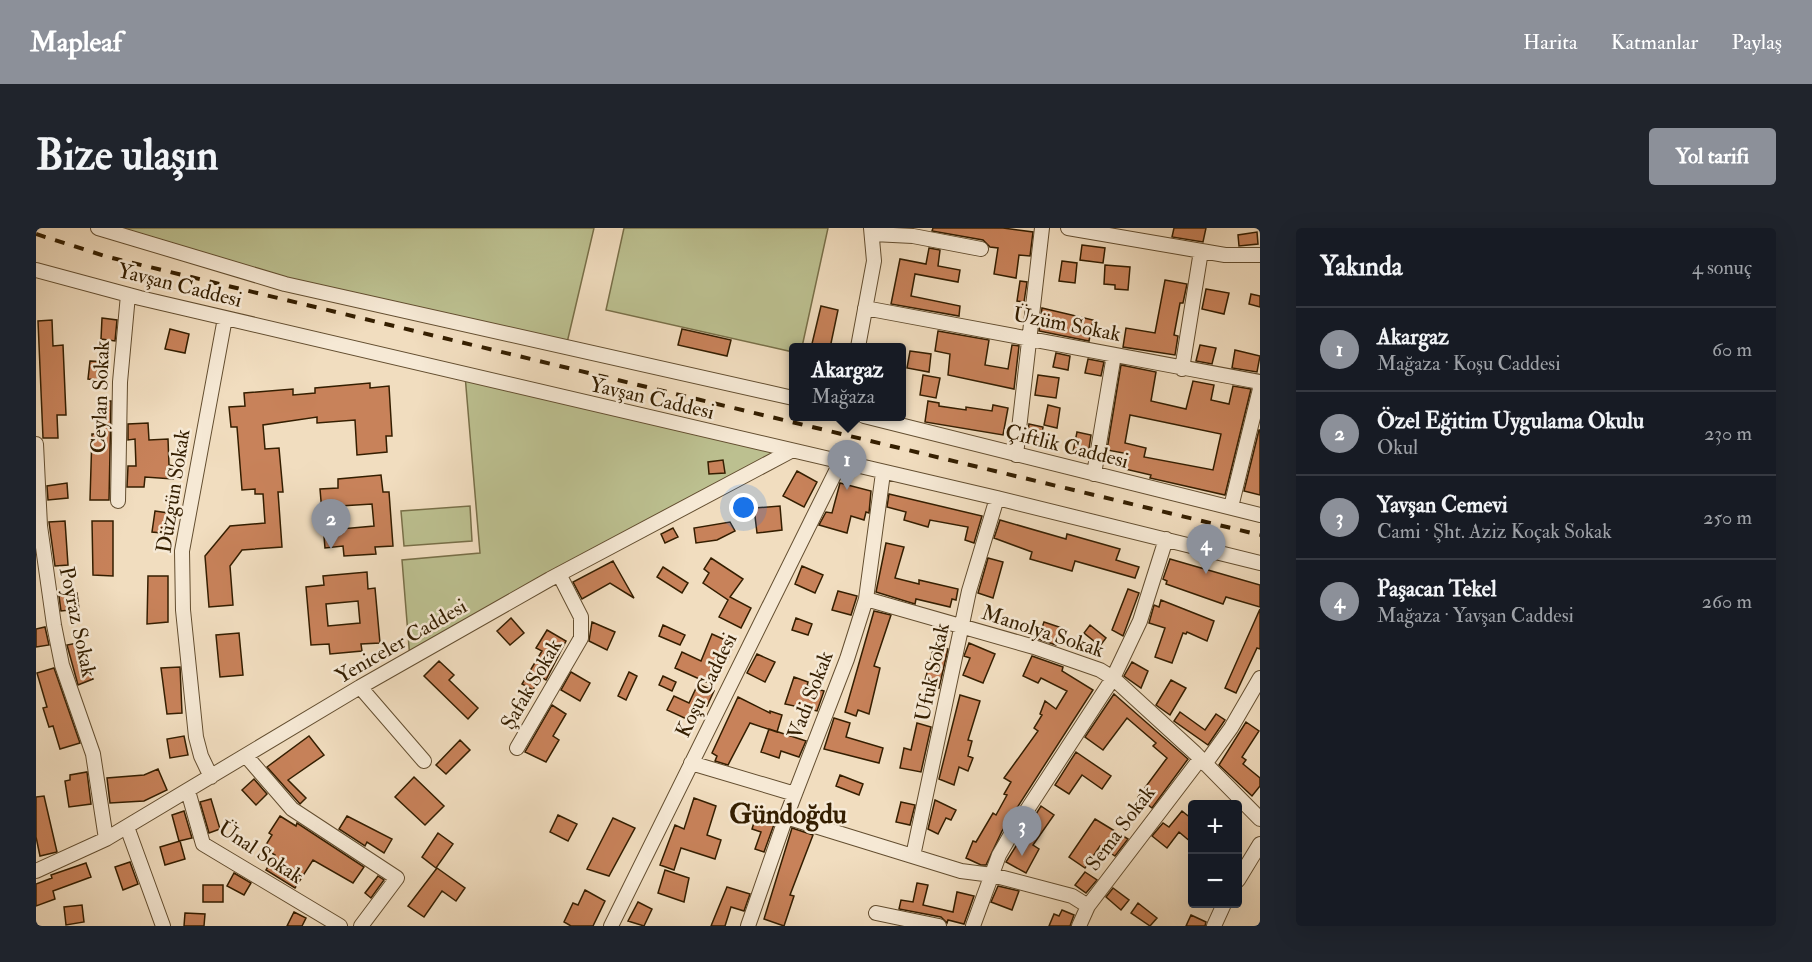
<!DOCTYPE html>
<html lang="tr">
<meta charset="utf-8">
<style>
body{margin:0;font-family:"IM FELL Double Pica",serif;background:#20242c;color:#f1f3f6}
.controls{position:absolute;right:18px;bottom:18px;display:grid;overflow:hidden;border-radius:6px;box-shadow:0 6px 24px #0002}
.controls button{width:54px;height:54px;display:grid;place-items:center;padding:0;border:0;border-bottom:2px solid #363941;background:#171b24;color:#f1f3f6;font:30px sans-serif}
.you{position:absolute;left:708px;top:280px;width:21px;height:21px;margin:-15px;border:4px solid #fff;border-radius:50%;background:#1a73e8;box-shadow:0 0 0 9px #1a73e833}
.badge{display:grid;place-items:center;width:39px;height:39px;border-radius:50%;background:#8c9099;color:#fff;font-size:20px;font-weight:700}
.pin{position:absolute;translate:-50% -50px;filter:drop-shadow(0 2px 3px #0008)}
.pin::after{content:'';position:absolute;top:32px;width:21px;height:18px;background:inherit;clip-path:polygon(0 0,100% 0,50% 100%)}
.popup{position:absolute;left:753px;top:115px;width:117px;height:78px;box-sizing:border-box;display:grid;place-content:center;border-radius:6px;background:#171b24;filter:drop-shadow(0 2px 4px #0005);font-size:20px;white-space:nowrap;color:#9ea1a6}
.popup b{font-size:22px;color:#f1f3f6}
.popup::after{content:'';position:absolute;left:50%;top:100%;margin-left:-12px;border:12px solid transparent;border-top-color:#171b24}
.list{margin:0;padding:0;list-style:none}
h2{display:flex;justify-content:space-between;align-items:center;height:78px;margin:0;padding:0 24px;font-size:26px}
h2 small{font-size:20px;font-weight:400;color:#9ea1a6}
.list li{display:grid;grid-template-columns:39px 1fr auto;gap:18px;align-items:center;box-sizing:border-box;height:84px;padding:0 24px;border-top:2px solid #363941}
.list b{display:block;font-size:22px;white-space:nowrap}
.list p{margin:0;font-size:20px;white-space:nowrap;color:#9ea1a6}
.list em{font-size:20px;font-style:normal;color:#9ea1a6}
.map{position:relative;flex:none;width:1224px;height:698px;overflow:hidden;border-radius:6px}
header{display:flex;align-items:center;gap:36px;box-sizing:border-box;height:84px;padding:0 30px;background:#8c9099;color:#fff}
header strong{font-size:28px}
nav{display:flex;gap:33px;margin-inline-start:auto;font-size:21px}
.intro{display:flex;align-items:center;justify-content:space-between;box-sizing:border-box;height:144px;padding:0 36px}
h1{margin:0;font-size:42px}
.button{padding:15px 27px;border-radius:6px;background:#8c9099;color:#fff;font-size:21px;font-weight:700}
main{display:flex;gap:36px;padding:0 36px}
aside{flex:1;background:#171b24;border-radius:6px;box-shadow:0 6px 24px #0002}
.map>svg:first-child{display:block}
</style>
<header>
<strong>Mapleaf</strong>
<nav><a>Harita</a><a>Katmanlar</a><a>Paylaş</a></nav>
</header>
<div class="intro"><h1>Bize ulaşın</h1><a class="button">Yol tarifi</a></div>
<main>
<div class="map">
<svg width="1224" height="698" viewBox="0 0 1224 698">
<rect width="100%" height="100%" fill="#f1ddbf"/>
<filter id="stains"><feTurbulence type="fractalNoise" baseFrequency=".00333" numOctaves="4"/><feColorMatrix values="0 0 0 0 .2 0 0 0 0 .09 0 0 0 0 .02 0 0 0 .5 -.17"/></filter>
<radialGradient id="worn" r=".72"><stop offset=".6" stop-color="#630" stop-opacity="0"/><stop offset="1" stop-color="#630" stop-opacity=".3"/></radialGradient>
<path fill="#bcc090" stroke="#786f48" stroke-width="1.5" d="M62 0H558L530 119 249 56Z
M588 0H792L766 119H757V124L570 82Z
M429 147 753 224 374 431 366 332 444 325Z
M434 278 436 313 368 318 365 283Z"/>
<path fill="#c8825a" stroke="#341e00" stroke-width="1.5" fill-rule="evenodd" d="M897 0H967L997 4 994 28 983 27 980 50 958 46 962 20 954 19 947 12 896 3Z
M1138 0H1170L1167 14 1136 9Z
M1221 4 1222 16 1203 18 1202 7Z
M1046 17 1069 20 1067 35 1044 32Z
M893 20 904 22 902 38 924 42 922 54 879 46 875 68 924 78 923 88 855 76 864 31 890 36Z
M1026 33 1041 35 1039 55 1023 53Z
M1069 37 1094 39 1092 62 1079 61V57L1068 56Z
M1129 52 1151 56 1147 75H1144L1138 107 1142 108 1139 127 1087 119 1090 100 1119 105Z
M984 53 991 54 988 74 981 73Z
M1170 61 1193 65 1188 86 1166 81Z
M1215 66 1224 68V79L1213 76Z
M785 78 802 82 794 120H775Z
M1006 80 1057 92 1053 113 1003 103Z
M66 90 81 92 79 113 65 111Z
M16 92 17 118 27 117 30 187H21L22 210H7L2 93Z
M134 101 153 106 149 125 129 121Z
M646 101 695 112 691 128 642 117Z
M902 103 953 112 949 137 972 141 976 117 983 118 978 161 912 147 914 126 899 123Z
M1164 117 1180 120 1176 136 1160 133Z
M1199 122 1224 128 1221 144 1196 140Z
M874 123 895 126 893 144 871 140Z
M1020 125 1034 128 1032 142 1017 139Z
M1052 131 1068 134 1065 148 1049 145Z
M54 133 72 134 71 153 52 151Z
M1085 137 1120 144 1115 173 1150 181 1157 153 1178 157 1175 172 1193 176 1197 158 1215 161 1189 267 1114 250 1115 247 1089 241 1093 226 1071 222ZM1094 187 1185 206 1177 242 1108 229 1110 220 1089 215Z
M887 147 904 150 900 170 884 167Z
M1002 147 1023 150 1020 170 999 167Z
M334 155V160L353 158 356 208H350L351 224 321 227 319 192 281 195V189L227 197 229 221 243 220 247 264H242L246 319 206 322 194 338 197 377 173 379 169 328 194 298 229 295 227 266H219V261L206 262 201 199H195L193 179 209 178 208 165 257 161V167L279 165V160Z
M67 173H75L73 272H54L56 206H67Z
M892 173 903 175V178L930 182V179L956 183 957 177 972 180 967 207 889 194Z
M1012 177 1024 180 1021 200 1008 197Z
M112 195 113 212 132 211 133 237 138 238 137 251 109 249 108 259H91L92 238H100L99 211 92 212V196Z
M993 196 1007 199 1004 218 990 215Z
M1223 202H1224V267L1208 263Z
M1041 204 1055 207 1052 227 1037 224Z
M687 232 689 245 673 246 672 234Z
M761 243 781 254 768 279 747 268Z
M345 247 347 264H353L357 318 339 319 340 326 308 328 307 318 289 320 284 261 302 260V251ZM336 276 338 298 305 301 304 278Z
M31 255 32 270 12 272 11 258Z
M804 255 835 263 833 285 830 284 828 292 815 288 811 305 783 297 790 284 796 285Z
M853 266 946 288 938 315 929 312 932 299 894 292 892 299 868 292 870 284 851 279Z
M744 278 746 302 721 305 718 280Z
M119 283 139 286 136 306 116 304Z
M964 292 1030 311 1031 306 1084 321 1080 332 1103 339 1099 350 1039 333 1036 343 994 331 996 324 958 310Z
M29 293 32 337 19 338 13 294Z
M56 293H77V348L57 347Z
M694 294 699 303 681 312 660 315 658 300Z
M637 300 642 309 629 315 625 306Z
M850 315 868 319 859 350 883 356V352L922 361 920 372 916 371 914 379 880 371 879 376 840 364Z
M675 330 707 351 694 369 715 380 705 400 683 389 692 372 667 355 673 345 668 341Z
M952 330 967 334 957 370 942 365Z
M1134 331 1224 357V379L1190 369 1187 376 1130 356 1131 353 1127 351Z
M577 333 598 370 574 355 546 371 537 354Z
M766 338 787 347 779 365 759 356Z
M627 339 652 355 646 365 621 349Z
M331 344 332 361 339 360 344 415 325 416 326 423 294 426 293 416 275 417 270 359 288 357 287 348ZM322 373 324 395 292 398 290 376Z
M112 348H132V394L111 396Z
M1092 361 1103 365 1087 408 1076 402Z
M802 363 821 368 815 387 796 382Z
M41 365 43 381 25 383 23 368Z
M1125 372 1178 393 1171 413 1151 404 1150 406 1147 405 1136 435 1119 429 1129 400 1113 395 1118 377 1123 379Z
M1224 381V421L1221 420 1200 465 1189 460Z
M838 383 855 387 838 438 844 440 833 486 822 482 820 488 809 484Z
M475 390 488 405 474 417 461 403Z
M760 390 776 396 772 407 756 402Z
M556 394 579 404 571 422 553 413Z
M1008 394 1026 400 1020 417 1002 411Z
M627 397 649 407 644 417 623 408Z
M1054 397 1070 410 1064 418 1048 405Z
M9 399 13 417 0 419V401Z
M511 402 530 413 510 452 505 449 497 462 486 456 506 423 500 420Z
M203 405 207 447 184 449 180 407Z
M676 406 698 416 690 435 680 431 670 454 639 440 646 424 665 433Z
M47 414 48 430 57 451 42 457 31 417Z
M933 415 959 426 947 455 927 447 934 430 928 428Z
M898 418 912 421 903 460 888 456Z
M721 426 739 434 729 454 711 445Z
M996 428 1027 439 1026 443 1057 462 966 603 950 637H945L930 630 937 613 940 614 957 585 960 587 971 567 968 566 975 554 968 550 1002 503 998 500 1006 487 1004 486 1009 473 1020 481 1031 463 1005 450 1002 455 987 448Z
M403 433 418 447 413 452 442 480 432 491 388 448Z
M1096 434 1112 443 1105 460 1088 448Z
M144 439 146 485 131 486 125 440Z
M18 440 44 515 24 521 17 498 13 499 7 480 11 479 1 445Z
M535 444 554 455 544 473 525 462Z
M593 444 601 448 590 472 582 468Z
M627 448 640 454 636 463 623 457Z
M758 449 772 454 771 458 788 463 781 483 749 476Z
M1135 452 1150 460 1134 487 1120 477Z
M662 456 678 463 671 478 664 475 655 493 631 482 638 468 653 475Z
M1078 466 1152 531 1116 580 1102 569 1131 530 1117 518 1120 515 1091 490 1067 522 1049 509Z
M924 467 944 473 932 512 936 513 932 528 937 530 932 543 923 539 918 557 903 551Z
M702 469 734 485V483L746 487 741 504 714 495 692 537 679 533 681 528 676 525Z
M516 477 530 486 517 508 523 512 510 534 489 524Z
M1144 484 1169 502 1180 486 1189 492 1172 517 1138 493Z
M798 490 814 495 810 509 847 520 843 535 788 521Z
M1210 494 1223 503 1206 529 1210 532 1207 536 1224 550V558L1216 568 1183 537Z
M881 495 895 499 885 544 864 540 868 520 875 522Z
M733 501 770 513 763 529 745 523 743 530 725 524Z
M148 508 152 527 134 530 131 511Z
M273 508 288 527 252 552 270 570 264 576 231 539Z
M424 512 434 522 410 546 400 537Z
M1040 524 1075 548 1066 561 1046 547 1033 566 1019 557Z
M122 541 131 562 108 573 74 575 71 550 108 547Z
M51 544 55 576 33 579 29 553 34 552V547Z
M804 547 827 556 823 567 800 558Z
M378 549 408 578 389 597 359 569Z
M218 551 231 566 220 577 206 562Z
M8 568 21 624 4 628 0 609V569Z
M658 570 680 578 671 607 685 612 679 631 645 620 638 642 624 637 639 597 648 601Z
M175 571 184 601 173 605 164 574Z
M899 572 920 582 915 592 910 590 902 606 892 601Z
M865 574 879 577 874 597 860 594Z
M1005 578 1018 587 997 617 1003 621 990 645 970 634Z
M148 583 156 610 143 613 136 587Z
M1146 583 1156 591V615L1143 604 1131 620 1116 608 1127 595 1133 599Z
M721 585 740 591 728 624 719 621 725 604 716 601Z
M522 587 541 596 532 613 514 604Z
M244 588 260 598 261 595 328 639 317 655 277 632 259 660 230 642 239 627 228 620 236 607 233 605Z
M311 588 356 611 348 625 331 614 329 618 303 601Z
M577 590 599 600 573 648 551 641Z
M1059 591 1092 611 1079 628 1064 618 1049 640 1033 629Z
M756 600 777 607 754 667 758 668 748 698 728 691Z
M402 605 417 616 400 640 386 629Z
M144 613 149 631 129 637 124 619Z
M94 634 102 656 87 662 79 639Z
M50 635 55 649 17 663 19 671 0 678V656L16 650 15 647Z
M401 640 429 660 420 673 406 663 388 689 372 678Z
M629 642 653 650 648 674 622 665Z
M1049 644 1061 652 1050 665 1039 657Z
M198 645 215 655 208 667 191 658Z
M342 648 348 652 335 670 329 665Z
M881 655 892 657 887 677 917 684 921 664 938 668 928 696 912 692 911 695 905 689 863 681 865 672 877 674Z
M167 657H187V674H167Z
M962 658 983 663 976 682 955 674Z
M691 659 714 666 708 683 695 679 689 698H675Z
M1077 660 1093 672 1085 682 1070 669Z
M549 662 569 673 557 698H535L528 694 537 675 542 677Z
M602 674 616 681 608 698 592 693Z
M1102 675 1121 690 1114 698 1095 685Z
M46 677 48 694 30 697 28 679Z
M1026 682 1038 687 1034 698H1013L1018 686 1023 688Z
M258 684 270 690 266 698H251Z
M149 685 169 686 168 698H148Z
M1155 687 1170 694 1169 698H1150Z"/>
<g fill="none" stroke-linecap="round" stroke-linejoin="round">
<g stroke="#634e30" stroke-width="16">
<path id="minor" d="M62 0 249 56 757 170
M1032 0 1189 27H1224
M837 6 877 8 945 21
M0 42 104 70 961 270 1224 335
M829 80 1224 154
M822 119 838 33 835 0
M1146 141 1165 23
M828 188 1224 287
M0 216 4 298 18 397 26 437 57 526 70 611
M980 227 1006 0
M1058 246 1078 127
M82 273 84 154 92 67
M1195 279 1224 161
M830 371 998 419 1064 442 1077 450 1159 525 1224 591
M324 459 388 533
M481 520 545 410V389L523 346
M211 529 256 581 361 650 325 698
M655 535 759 566
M1169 536 1195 500 1224 450
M175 549 165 528 160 509 147 382 146 323 189 90
M152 563 167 616 304 698
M750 589 925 643 956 647 1036 668 1052 678
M91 599 127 698
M877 628 933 363 961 270
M0 643 70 611 324 459 514 351 753 224
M1202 652 1224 616
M840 685 903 698
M575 698 804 235
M712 698 750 589 811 431 830 371 847 245
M937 698 963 627 974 608 1077 450 1104 393 1130 311
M1043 698 1052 678 1164 531
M1178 698 1188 676"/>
</g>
<use href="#minor" stroke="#f6e9d5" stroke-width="14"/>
<path stroke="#341e00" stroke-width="4" stroke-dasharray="10 10" stroke-linecap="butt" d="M0 6 72 29 1224 307"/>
</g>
<g text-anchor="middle" stroke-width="5" stroke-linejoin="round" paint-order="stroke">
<g font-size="21" fill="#341e00" stroke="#f6e9d5">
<text transform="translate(144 57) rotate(14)" y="7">Yavşan Caddesi</text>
<text transform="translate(1031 96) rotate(11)" y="7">Üzüm Sokak</text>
<text transform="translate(64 169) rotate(-88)" y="7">Ceylan Sokak</text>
<text transform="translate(616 170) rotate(13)" y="7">Yavşan Caddesi</text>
<text transform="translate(1031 218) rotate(14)" y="7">Çiftlik Caddesi</text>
<text transform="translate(137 263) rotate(-81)" y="7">Düzgün Sokak</text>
<text transform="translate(42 394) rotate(78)" y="7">Poyraz Sokak</text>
<text transform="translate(1007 403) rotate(18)" y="7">Manolya Sokak</text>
<text transform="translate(365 413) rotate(-30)" y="7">Yeniceler Caddesi</text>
<text transform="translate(896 444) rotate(-78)" y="7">Ufuk Sokak</text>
<text transform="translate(495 456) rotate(-60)" y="7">Şafak Sokak</text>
<text transform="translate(670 457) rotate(-64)" y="7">Koşu Caddesi</text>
<text transform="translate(774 467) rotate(-69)" y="7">Vadi Sokak</text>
<text transform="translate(1084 600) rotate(-53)" y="7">Sema Sokak</text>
<text transform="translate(225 624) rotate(33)" y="7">Ünal Sokak</text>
</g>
<g font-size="27" font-weight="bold" fill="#341e00" stroke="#f6e9d5">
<text x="752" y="595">Gündoğdu</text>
</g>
</g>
<rect width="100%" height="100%" filter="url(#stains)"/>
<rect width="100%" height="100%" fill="url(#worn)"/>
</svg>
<div class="controls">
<button>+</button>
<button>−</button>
</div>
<div class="you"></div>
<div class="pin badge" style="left:811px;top:262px">1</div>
<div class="popup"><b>Akargaz</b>Mağaza</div>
<div class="pin badge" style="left:295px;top:321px">2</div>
<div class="pin badge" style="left:986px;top:628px">3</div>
<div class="pin badge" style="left:1170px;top:346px">4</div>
</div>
<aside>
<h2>Yakında<small>4 sonuç</small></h2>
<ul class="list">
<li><span class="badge">1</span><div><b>Akargaz</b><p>Mağaza · Koşu Caddesi</p></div><em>60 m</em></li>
<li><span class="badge">2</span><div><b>Özel Eğitim Uygulama Okulu</b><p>Okul</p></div><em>230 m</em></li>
<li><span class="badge">3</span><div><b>Yavşan Cemevi</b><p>Cami · Şht. Aziz Koçak Sokak</p></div><em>250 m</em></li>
<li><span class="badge">4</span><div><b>Paşacan Tekel</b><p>Mağaza · Yavşan Caddesi</p></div><em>260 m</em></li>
</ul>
</aside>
</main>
